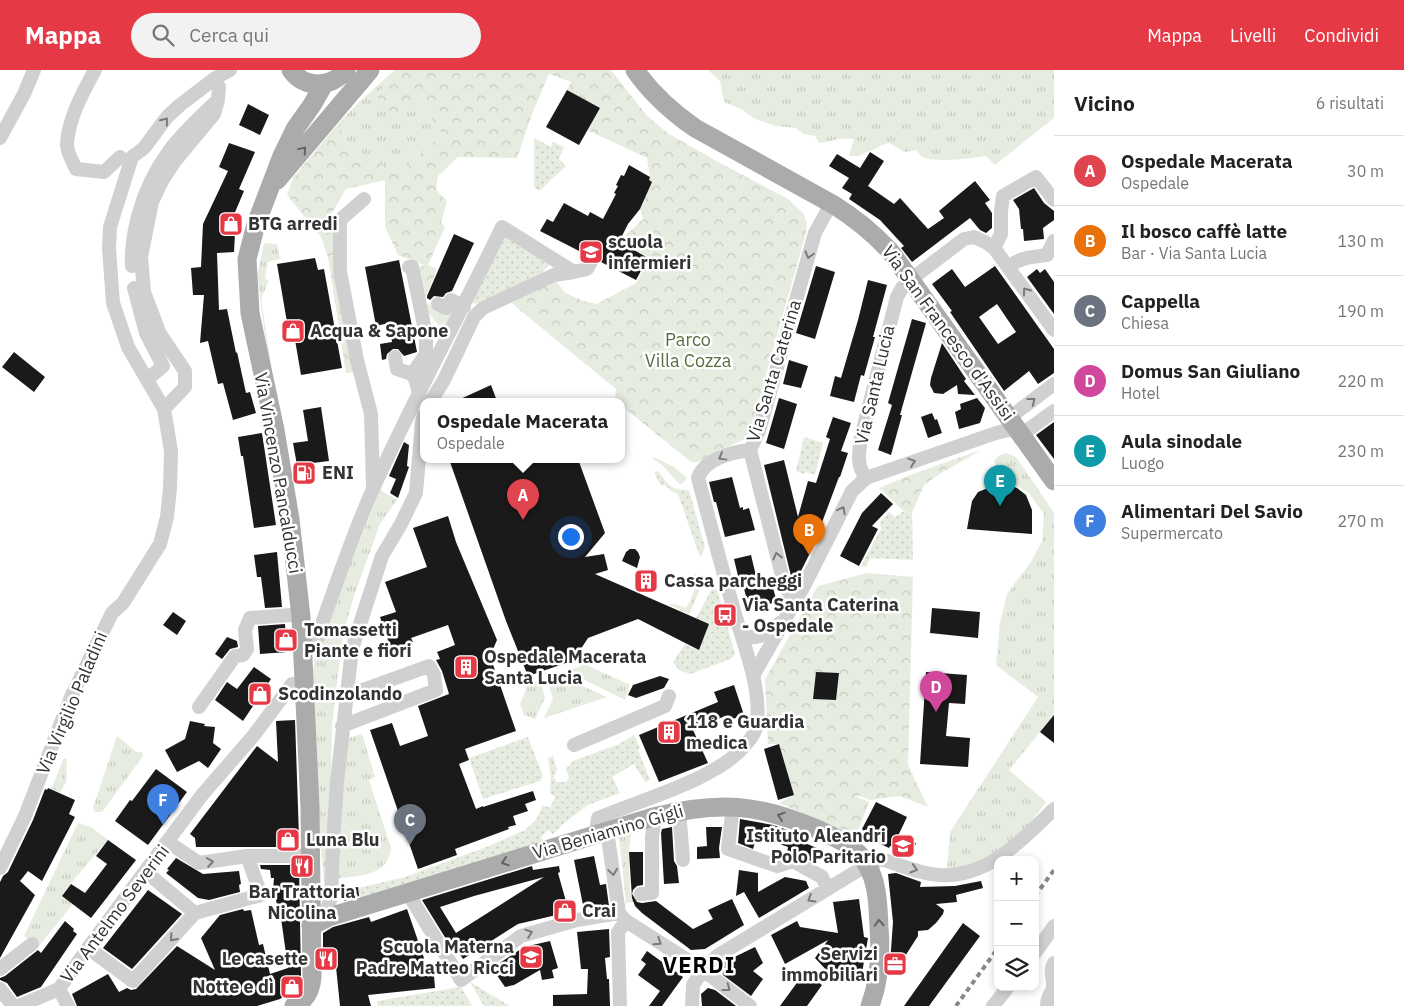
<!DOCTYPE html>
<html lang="it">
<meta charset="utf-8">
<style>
body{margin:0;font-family:"IBM Plex Sans",sans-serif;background:#f2f2f2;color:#222}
.controls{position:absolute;right:15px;bottom:15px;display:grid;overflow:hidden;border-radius:10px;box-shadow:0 2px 8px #0003}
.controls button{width:45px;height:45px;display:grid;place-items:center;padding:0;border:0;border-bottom:1px solid #e0e0e0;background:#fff;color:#222;font:25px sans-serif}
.you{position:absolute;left:570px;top:466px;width:18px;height:18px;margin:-12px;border:4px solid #fff;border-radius:50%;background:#1a73e8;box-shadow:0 0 0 8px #1a73e833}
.badge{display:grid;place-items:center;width:32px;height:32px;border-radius:50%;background:#e63946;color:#fff;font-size:16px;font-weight:700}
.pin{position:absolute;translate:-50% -41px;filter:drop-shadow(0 1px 2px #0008)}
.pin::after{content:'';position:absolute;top:26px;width:18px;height:15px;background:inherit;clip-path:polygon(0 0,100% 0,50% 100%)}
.popup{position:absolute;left:420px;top:328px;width:205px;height:65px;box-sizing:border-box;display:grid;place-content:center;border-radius:10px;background:#fff;filter:drop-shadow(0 1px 4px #0005);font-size:16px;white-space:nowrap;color:#767676}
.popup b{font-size:19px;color:#222}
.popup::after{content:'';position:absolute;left:50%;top:100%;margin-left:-10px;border:10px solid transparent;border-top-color:#fff}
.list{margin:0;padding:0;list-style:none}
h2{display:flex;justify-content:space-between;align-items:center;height:65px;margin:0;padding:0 20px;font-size:21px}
h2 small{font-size:16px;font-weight:400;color:#767676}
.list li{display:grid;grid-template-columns:32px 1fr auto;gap:15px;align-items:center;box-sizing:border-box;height:70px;padding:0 20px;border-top:1px solid #e0e0e0}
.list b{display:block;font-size:19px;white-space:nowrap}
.list p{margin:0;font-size:16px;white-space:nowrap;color:#767676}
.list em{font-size:16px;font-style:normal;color:#767676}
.icon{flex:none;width:28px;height:28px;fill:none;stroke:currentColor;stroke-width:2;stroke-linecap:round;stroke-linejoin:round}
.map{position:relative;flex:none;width:1054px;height:936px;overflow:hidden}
header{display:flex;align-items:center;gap:30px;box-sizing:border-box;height:70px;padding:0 25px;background:#e63946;color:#fff}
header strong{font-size:24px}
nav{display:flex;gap:28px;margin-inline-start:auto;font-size:18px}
.search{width:350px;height:45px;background:#f2f2f2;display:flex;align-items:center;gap:12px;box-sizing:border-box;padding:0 18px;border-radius:28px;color:#767676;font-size:19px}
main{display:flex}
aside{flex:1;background:#fff}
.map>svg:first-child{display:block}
</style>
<header>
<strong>Mappa</strong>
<div class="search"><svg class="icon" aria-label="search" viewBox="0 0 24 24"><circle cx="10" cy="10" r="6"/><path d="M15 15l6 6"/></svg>Cerca qui</div>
<nav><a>Mappa</a><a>Livelli</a><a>Condividi</a></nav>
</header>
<main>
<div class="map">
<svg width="1054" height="936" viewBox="0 0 1054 936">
<defs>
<pattern id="grass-tufts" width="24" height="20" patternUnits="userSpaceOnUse" patternTransform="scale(1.25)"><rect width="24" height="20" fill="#e6ecdf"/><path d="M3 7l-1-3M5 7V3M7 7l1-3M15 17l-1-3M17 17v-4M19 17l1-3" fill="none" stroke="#c6cbc0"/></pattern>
<pattern id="forest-crowns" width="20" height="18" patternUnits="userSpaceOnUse" patternTransform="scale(1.25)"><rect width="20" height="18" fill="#e6ecdf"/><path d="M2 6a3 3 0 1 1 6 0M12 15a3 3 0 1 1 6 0" fill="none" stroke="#c6cbc0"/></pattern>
<pattern id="garden-dots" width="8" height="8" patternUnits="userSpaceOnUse" patternTransform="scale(1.25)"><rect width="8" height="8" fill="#e6ecdf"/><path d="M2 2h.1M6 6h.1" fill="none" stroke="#c6cbc0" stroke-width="1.8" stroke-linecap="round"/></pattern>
</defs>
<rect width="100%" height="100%" fill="#fff"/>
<path fill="url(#grass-tufts)" d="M395 0H397L377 25 416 27 442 63 401 102 353 81 338 54 359 32Z
M708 0H1054V48L995 95 986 86C973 88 932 94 921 86 919 84 918 82 916 80L905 82 889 73 882 75 875 79 858 86H849L854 69C841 67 832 71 819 73L815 66 803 64 796 58 775 56 753 48 743 40 724 32 720 11Z
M264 173 277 174 280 189 268 192 265 209 269 210 261 229 271 294H269L257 206Z
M1006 383 1016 387 1054 443V645L1009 700 1046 732 1020 766 973 796 947 799 950 762 1038 627 996 595 1000 553 1007 524 1031 492 1042 471 1044 444 1029 423 1003 408 994 391 998 386Z
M654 387 674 397 687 408 683 413 680 414C670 407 665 394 653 389Z
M380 420 397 430 380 454 354 526 343 564 332 655 330 758 326 773V812H324L317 741 313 601 316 581Z
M695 504 705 508 689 544 668 534H674L686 538C693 525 696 520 695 504Z
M580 592 630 615 625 630 567 601 580 597Z
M557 605 607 627 544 648 553 629 547 608Z
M540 610 545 628 535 649 524 645 520 634 529 613Z
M362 664 375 707 369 710 391 778C388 807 359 805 336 809L344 669Z
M117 666 136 682H142L143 686 102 742H95L93 738Z
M64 688 67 689 66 712 60 723 51 719Z
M78 753 91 757 108 770 71 813 62 826 73 834 38 877 24 866Z
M631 764 629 782 630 823H639L640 831 626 833 619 767Z"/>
<path fill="url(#forest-crowns)" d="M397 0H611L647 46 669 64 718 92 788 129 803 143 807 153 806 163 768 297 752 360 743 370 713 383 698 392H691L622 336V331L615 330 616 319 509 231 556 211 564 222 583 231 597 234 636 213 650 188 630 177 626 165 643 149 640 139 645 130 643 129 652 112 649 110 650 107 647 88 587 60 567 20 571 12 549 4 532 44 517 88 458 87 438 106 436 120 447 131 441 153 445 157 428 195 437 199 424 232 446 243 454 233 457 241 444 262 423 236 412 201 424 195 398 185 385 157V110L346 119 329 148 338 164 357 302 346 303 328 187 321 167 287 125 293 108 338 54 353 81 401 102 442 63 416 27 401 52 387 45 377 25Z
M981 380 938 405 924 415 912 443 904 441 879 418 910 405Z
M867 503 913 507 908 695 928 737 900 726 870 730 857 725V727L869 732 856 766 779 733 794 725 779 674H768L765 609 818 516Z"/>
<path fill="url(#garden-dots)" d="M534 68 551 77 553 72 564 77 559 89 566 96 539 121 534 117Z
M504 165 547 189 549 195 541 204 475 234 469 230Z
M804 367 823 373 815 405 806 402 805 404 796 401Z
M658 401C669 415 670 420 689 420L705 477 700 487 678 424 671 421 665 415 661 416 654 402Z
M904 441 912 443 913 490 870 488 866 497 861 496 881 459 880 452 889 442 895 447Z
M712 519H717L735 584 731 589 690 604 679 600 673 592 685 574 699 580 709 554 696 548Z
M634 665 640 677 638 680 650 710 645 712 634 694 612 707 620 723 588 735 563 754 553 764 548 760 541 767 544 772 360 830 358 818 405 807 489 776 525 760 536 750 543 735 550 738 555 727 550 723 551 708 548 688 553 686 557 700 554 708 557 712H566L569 708 566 699 573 691 619 674Z
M528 667 543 706 540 711 483 729 469 688Z
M470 912 510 936H484Z
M461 917 472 936H378L377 931Z"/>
<path fill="#1a1a1a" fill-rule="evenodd" d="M567 20 600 38 579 75 546 57Z
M248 34 269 45 260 65 239 55Z
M229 73 255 82 239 119 244 121 233 147 236 148 233 163H235L234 182 217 183 219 240 227 239 236 283 237 282 246 323 250 322 256 343 233 350 223 313 218 314 208 271 200 273 204 225H193L191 198 201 197 203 154 228 101 219 97Z
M870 82 884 91 868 116 894 134 900 128 928 159 944 148 939 141 975 111 990 130 985 133 992 143V158L986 163 980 160 970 148 912 192 901 178 904 176 880 150 849 129 852 124 842 118 849 108 829 96 837 84 860 98Z
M629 95 650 107 649 110 652 112 640 139 628 154 620 170 623 171 622 173 648 188 636 210 601 192V184L597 180H589L585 184 540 161 547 149 553 152 564 133 588 146 590 142 603 149 616 124 614 123 618 116 616 115 621 105 624 106Z
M1034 118 1044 133 1054 141V150L1043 158 1044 169 1024 171 1023 159H1021L1019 139 1013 130Z
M454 164 474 173 452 221 446 223 443 227 434 226 430 230 427 228V226Z
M315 188 318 200 324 199 342 298 301 305 294 264 292 257 288 258 277 194Z
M399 190 417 282 404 286 398 279H393L387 284 386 289 382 290 380 274 392 272 389 253 376 256 365 197Z
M816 196 835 202 815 269 796 263Z
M995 196 1054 279V303L1038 314 1029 301 1004 321 950 242 952 241 932 214 952 199 965 217ZM997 234 1016 262 998 274 979 247Z
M1037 199 1040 203 1045 199 1054 212V244L1027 207Z
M868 210 887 215 873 267H875L864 306 861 305 854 332 830 326 835 306 841 308 858 250Z
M912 249 926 253 900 345H902L891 385 878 380 892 335 888 333Z
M942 273 966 309 964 311 975 325 958 324 957 315 943 324 934 323 930 315 931 308Z
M14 282 45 307 34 322 2 297Z
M789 290 808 296 801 318 783 314Z
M491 315 497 331H456Z
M779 328 797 334 784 379 766 373Z
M977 328 985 338 980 353 959 359 955 342 961 339 960 334Z
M321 337 329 391 297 395 293 373 308 371 303 340Z
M932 343 935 350 937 349 942 363 928 368 921 347Z
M833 347 851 353 841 381 848 383 840 407H839L812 479 797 509 791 506 764 395 784 390 798 447 808 411 816 413 830 369 826 367Z
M1054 352V389L1036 365Z
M262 363 276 455 254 458 243 386H241L238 367Z
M404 372 409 375 407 396 409 397 398 428 390 423 396 409 389 406Z
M449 389H578L605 463 585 487 604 484 608 500 595 504 709 554 699 580 638 549 588 568 575 588 569 592 528 606 506 551Z
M732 407 740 438 743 437V440L749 438 755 460 725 467 716 432H714L709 412Z
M998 414H1007L1017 418 1026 425 1032 440V464L967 459 972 431 978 422Z
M881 423 893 434 872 456 878 459 859 496 840 486 862 443Z
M448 446 456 472 497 570 490 586 516 661 465 679 469 690 459 694 476 739 483 736V737L533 721 536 730 525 734 528 741 513 746 516 755 508 757 509 759 455 779 457 785 418 799 370 660 392 653 400 676 428 666 418 636 449 624 442 601 436 590 440 589 437 582 455 575 448 555 411 568 413 572 391 579 380 547 396 542 385 512 427 497 413 458Z
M630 479H635L638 482 640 487 637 498 622 491 626 482Z
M277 482 282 537 265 538 261 507H257L254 485Z
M751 485 758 514 771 511 777 532 749 539 741 506H738L734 489Z
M650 503 654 514 643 518 639 507Z
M932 538 980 542 978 568 930 563Z
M173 542 186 551 177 565 163 555Z
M285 554 287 582 260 584 258 556Z
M227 567 237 571 238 577 230 579 222 589 215 584Z
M254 597 271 609 243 651 215 630 227 612 237 619Z
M816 602 839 603 836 630 813 629Z
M926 602 967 605 965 634 949 633 946 666 970 668 968 697 920 694Z
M660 606 669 609 664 618 636 628 628 625 633 615Z
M734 615 744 645 727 651 725 646 693 660 708 693 659 712 639 665 718 632 714 622Z
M1054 645V673L1040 662Z
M295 650 299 767H288V777H196L195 768 190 764 257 676 278 692 276 651Z
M190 651 205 654 204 656 215 657 213 673 221 679 208 698 199 691 177 702 165 680 185 669Z
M779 674 794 725 778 730 764 679Z
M156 699 187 722 148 775 115 751 130 730 132 731Z
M48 718 75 730 69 744 75 747 42 811 28 801 20 811 35 825 0 888V812L3 806 8 802 33 750 45 719 47 720Z
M876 732 907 747 898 766 916 773 911 786 890 776 889 778 862 765 864 761 862 759Z
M740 749 773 755 790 761 788 766 817 778 811 791 794 782 787 784 788 777 757 766 753 779 738 773Z
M672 757 674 791 677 796 679 813 664 814 661 763 662 759Z
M706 757H722L719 778 720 788 697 789V777L707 776Z
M108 770 136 790 91 848 62 826 71 814 85 823 107 794 96 786Z
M629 782H643V815L637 816 633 820 632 824 637 832 642 833 656 831 693 859 713 849 708 840 732 829 744 855 705 879 691 880 642 843 635 836 632 828Z
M594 786 600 815 606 814 609 836 584 840 574 790Z
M176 788 203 804 239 801 241 814 239 815 240 822 209 830 198 828 166 803 169 800 167 799Z
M260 795H299L301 906 300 912 292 921 280 929 257 936H77L72 924 108 904 119 922 127 918 131 920 136 919 177 876 215 900 201 868 220 845 243 839 244 841 251 840 259 875 263 874 270 904 288 898 281 848 273 820 274 808H271L270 800 261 799Z
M532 796 533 800 559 796 560 802 558 803 569 842 518 854 463 889 457 880 454 882 422 830ZM544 807 456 863 440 837 474 826Z
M739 800 758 803V822L785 807 806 811 809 818 759 848 744 822 736 826Z
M896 803 921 812 920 817 955 816 981 811 983 818 956 825 957 832 936 834 944 840 943 844 936 853 928 860 918 861V866L900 894H890L893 852 888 804Z
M358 817 359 826 344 831 342 820Z
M148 820 182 844 132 899 103 878Z
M859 829 864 867 868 868 861 909 852 912 837 901 832 906 815 888 828 870 785 894 771 865 797 851 800 857 838 863 833 832Z
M407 839 424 888V896H429L430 906H434L435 918 368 925 371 936H340L336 897 323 899V863L333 857 369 847 371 852Z
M65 851 74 859 73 861 77 864 41 917 17 927 7 913 0 910V908L5 906 38 880 41 883Z
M963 853 980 866 929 936H904Z
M609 859 610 887 605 888 607 909H609L610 936H553V925L587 924 588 899H581L577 862Z
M550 871 558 898 552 900 554 908 542 910 540 900 514 915 505 917 492 898 524 877Z
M755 877 763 893 753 901 763 909 751 926 723 905 722 900 724 892Z
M647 881 683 907 662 936H649L660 921 638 905 646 894 641 890Z
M804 903 822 915 807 936H780Z
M708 918 715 920 736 936H702L701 924Z"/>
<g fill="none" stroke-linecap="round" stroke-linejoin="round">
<path stroke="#d0d0d0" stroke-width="14" d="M95 0C83 22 69 47 67 73 66 81 73 92 76 99L104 102 120 87
M0 68 24 24 34 0
M364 129 340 150V201L357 290 371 344 373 417
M994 178 1001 164V141L1003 126 1036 107 1054 130
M132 196C131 180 134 162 138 146 153 92 178 67 218 30L219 17 214 9
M409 197H412L426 265V284L412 304 416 311 420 328
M1009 197C1020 187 1033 187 1047 185L1054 171
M134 218 146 263 163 296 148 309
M438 234 446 238 451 230 464 237
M395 287 397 299 412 304
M431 331 444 310 474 247 483 238 554 205 574 202
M164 339 185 317V301L160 264 144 222 141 187 152 132 162 111 175 91 214 44 218 30
M1009 348 1054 314
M1021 365 1054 341
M750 380 784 513 789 523 797 528
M866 408C856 395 859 383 861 367L897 227 902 218 910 210 964 169 974 167 985 172 994 178 1054 260
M741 563C756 573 767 563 780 553
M302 572 316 571C334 520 351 468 373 419 413 330 460 245 502 157L574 202 587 199 593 188
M753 606 805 514 852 421 866 408 996 363 1008 360 1019 361
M199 637 235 586 243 585 247 579 245 560 250 548 291 545
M342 656 436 620 434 605 429 596 346 626
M574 675 665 636 669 626
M733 736 728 779 777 796 793 791 822 807 828 819
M679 740 683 790
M607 761 619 843
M599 763 597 755 598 748C640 730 719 709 746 674 752 668 757 659 757 651 761 617 744 576 735 544 722 499 710 453 698 408 704 389 732 382 750 380L759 361 815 163 827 141
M247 786H311
M0 798 25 746 71 627 112 543 123 533 160 474 167 447 170 418 171 381 164 339 128 277 113 233 109 178 110 157 132 87 144 78 167 47 180 35 214 9 230 0
M146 802 195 843
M409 823 412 830 461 910 521 866 577 850 619 843
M641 824 652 823V767L654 754 653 747
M327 839 331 828 333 773 337 712 352 579 382 486 401 454 416 423 422 352 424 345
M619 843 626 851 703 900 750 936
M88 878 133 911 195 843 261 825 247 786 199 793 168 772
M1035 883 1054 856
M0 899 32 874
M0 919 13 936
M59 919 68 936
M19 936 59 919 88 878 202 725 254 665 292 614 304 613
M620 936 618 862 626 851
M692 936 693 915 703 900 717 886 867 795 880 790H884C903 796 921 804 940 805 988 808 1023 769 1054 739
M993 936 1008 917
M1047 936C1047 924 1052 924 1053 917 1054 908 1049 902 1054 893"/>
<path stroke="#ababab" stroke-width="19" d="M291 0C305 19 331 18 346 0
M635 0C651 23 672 42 695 58L834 135C855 148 873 163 890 181L1054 411
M277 110 370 0
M311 856 329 847 653 747C718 731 758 733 819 760 838 769 856 776 867 795 878 813 878 837 879 857 881 883 879 912 870 936
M294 936C306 930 311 921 312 907L310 737 301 547 290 449 275 360 250 243 247 189 256 154 282 86 295 59 312 35 324 14"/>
<path stroke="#888" stroke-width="4" stroke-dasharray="5 4" stroke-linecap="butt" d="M1035 826 1054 800
M956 936 998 878"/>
</g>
<defs><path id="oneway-chevron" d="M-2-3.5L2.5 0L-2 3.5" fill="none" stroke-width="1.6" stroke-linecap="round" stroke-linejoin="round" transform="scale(1.25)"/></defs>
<g stroke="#7a7a7a">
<use href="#oneway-chevron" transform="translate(165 51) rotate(-51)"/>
<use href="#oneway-chevron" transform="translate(809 185) rotate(106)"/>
<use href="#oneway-chevron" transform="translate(1026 221) rotate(-126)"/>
<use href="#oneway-chevron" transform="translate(1032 331) rotate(-37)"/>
<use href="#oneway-chevron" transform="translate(722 387) rotate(151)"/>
<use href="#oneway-chevron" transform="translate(912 392) rotate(-19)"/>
<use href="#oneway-chevron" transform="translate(842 440) rotate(-62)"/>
<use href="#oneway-chevron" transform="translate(777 486) rotate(-104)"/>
<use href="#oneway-chevron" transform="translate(210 792) rotate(-9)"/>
<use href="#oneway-chevron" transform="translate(914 799) rotate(17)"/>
<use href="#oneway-chevron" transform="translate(613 802) rotate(82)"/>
<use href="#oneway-chevron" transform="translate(811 829) rotate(149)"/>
<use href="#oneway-chevron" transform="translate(529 863) rotate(-19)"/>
<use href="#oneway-chevron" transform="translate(173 868) rotate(132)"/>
<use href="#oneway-chevron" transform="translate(658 872) rotate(33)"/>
<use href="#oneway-chevron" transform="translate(727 918) rotate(37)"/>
</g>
<g stroke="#636363">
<use href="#oneway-chevron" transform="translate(303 80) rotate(-50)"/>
<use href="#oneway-chevron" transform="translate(781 746) rotate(-161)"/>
<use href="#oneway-chevron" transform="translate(505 792) rotate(162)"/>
<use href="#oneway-chevron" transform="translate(879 853) rotate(-94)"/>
</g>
<defs>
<g id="shop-square" transform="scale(1.25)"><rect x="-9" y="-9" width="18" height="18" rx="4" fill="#e63946" stroke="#fff"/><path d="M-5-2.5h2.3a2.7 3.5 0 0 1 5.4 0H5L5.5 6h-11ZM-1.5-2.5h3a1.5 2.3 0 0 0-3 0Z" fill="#fff"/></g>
<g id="school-square" transform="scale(1.25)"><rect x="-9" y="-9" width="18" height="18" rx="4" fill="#e63946" stroke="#fff"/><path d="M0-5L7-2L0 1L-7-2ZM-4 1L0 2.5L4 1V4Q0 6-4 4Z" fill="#fff"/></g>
<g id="fuel-square" transform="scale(1.25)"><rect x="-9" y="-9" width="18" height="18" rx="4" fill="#e63946" stroke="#fff"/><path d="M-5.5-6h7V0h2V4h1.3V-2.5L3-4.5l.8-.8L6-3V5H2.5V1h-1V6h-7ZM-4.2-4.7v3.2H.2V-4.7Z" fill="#fff"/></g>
<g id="building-square" transform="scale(1.25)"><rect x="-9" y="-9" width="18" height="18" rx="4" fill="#e63946" stroke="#fff"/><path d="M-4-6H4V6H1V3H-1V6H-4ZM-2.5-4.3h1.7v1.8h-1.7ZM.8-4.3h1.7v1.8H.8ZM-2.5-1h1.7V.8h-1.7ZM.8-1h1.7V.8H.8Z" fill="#fff"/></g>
<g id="bus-square" transform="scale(1.25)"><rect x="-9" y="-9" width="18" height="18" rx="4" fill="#e63946" stroke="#fff"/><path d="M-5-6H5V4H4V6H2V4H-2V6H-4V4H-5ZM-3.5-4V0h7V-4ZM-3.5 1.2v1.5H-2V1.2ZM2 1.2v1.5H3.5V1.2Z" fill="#fff"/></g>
<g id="restaurant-square" transform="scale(1.25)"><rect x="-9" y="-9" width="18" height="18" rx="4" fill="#e63946" stroke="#fff"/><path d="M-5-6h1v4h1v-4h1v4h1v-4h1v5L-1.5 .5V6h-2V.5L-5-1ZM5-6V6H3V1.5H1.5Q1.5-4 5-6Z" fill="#fff"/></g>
<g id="office-square" transform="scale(1.25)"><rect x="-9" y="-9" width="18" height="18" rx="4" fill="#e63946" stroke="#fff"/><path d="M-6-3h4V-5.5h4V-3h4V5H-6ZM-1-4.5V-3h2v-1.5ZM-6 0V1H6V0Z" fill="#fff"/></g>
</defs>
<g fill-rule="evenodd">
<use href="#shop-square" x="231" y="154"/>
<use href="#school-square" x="591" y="182"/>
<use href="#shop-square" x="293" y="261"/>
<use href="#fuel-square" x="304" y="403"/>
<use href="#building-square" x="646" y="511"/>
<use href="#bus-square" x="725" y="545"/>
<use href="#shop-square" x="286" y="570"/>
<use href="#building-square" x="466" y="597"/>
<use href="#shop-square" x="260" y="624"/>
<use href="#building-square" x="669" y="662"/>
<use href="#shop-square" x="288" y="770"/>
<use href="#school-square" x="903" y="776"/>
<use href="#restaurant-square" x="302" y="796"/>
<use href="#shop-square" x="565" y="841"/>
<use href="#school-square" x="531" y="887"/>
<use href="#restaurant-square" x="326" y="889"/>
<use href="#office-square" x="895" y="894"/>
<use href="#shop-square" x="292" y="917"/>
</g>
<g text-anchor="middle" stroke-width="5" stroke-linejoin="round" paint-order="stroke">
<g font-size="18" font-weight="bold" fill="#333" stroke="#fff" text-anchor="start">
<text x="248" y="160">BTG arredi</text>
<text x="608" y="178">scuola<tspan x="608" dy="21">infermieri</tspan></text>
<text x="310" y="267">Acqua &amp; Sapone</text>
<text x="322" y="409">ENI</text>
<text x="664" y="517">Cassa parcheggi</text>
<text x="742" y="541">Via Santa Caterina<tspan x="742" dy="21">- Ospedale</tspan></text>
<text x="304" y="566">Tomassetti<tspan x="304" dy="21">Piante e fiori</tspan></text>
<text x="484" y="593">Ospedale Macerata<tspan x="484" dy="21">Santa Lucia</tspan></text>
<text x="278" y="630">Scodinzolando</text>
<text x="686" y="658">118 e Guardia<tspan x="686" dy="21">medica</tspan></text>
<text x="886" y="772" text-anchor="end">Istituto Aleandri<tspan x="886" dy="21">Polo Paritario</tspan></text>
<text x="306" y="776">Luna Blu</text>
<text x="302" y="828" text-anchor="middle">Bar Trattoria<tspan x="302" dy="21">Nicolina</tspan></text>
<text x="582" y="847">Crai</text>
<text x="514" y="883" text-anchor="end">Scuola Materna<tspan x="514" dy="21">Padre Matteo Ricci</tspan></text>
<text x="878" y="890" text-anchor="end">Servizi<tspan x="878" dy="21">immobiliari</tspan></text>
<text x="308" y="895" text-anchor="end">Le casette</text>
<text x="274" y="923" text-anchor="end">Notte e dì</text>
</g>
<g font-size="18" fill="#333" stroke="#fff">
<text transform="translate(948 263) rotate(54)" y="6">Via San Francesco d'Assisi</text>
<text transform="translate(774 301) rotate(-73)" y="6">Via Santa Caterina</text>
<text transform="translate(875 315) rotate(-77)" y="6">Via Santa Lucia</text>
<text transform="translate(278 403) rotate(80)" y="6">Via Vincenzo Pancalducci</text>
<text transform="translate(72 633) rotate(-67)" y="6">Via Virgilio Paladini</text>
<text transform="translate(608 762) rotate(-16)" y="6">Via Beniamino Gigli</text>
<text transform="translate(115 844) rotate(-53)" y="6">Via Antelmo Severini</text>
</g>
<g font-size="18" fill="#56703f" stroke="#fff">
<text x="688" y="276">Parco<tspan x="688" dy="21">Villa Cozza</tspan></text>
</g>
<g font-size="22" font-weight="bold" letter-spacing="1" fill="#000" stroke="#fff">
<text x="699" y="903">VERDI</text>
</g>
</g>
</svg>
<div class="controls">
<button>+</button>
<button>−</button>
<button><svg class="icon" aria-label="layers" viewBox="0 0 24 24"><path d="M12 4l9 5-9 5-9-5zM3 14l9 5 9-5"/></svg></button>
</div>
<div class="you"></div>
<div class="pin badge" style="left:523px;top:450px;background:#e0444e">A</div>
<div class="popup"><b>Ospedale Macerata</b>Ospedale</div>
<div class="pin badge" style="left:809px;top:485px;background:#e8710a">B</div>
<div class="pin badge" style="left:410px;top:775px;background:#6b7280">C</div>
<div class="pin badge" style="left:936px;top:642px;background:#d1479c">D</div>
<div class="pin badge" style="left:1000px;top:436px;background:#0f9aa8">E</div>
<div class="pin badge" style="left:163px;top:755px;background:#3f7fe0">F</div>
</div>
<aside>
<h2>Vicino<small>6 risultati</small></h2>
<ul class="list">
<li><span class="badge" style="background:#e0444e">A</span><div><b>Ospedale Macerata</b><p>Ospedale</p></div><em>30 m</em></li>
<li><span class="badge" style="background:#e8710a">B</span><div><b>Il bosco caffè latte</b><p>Bar · Via Santa Lucia</p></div><em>130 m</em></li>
<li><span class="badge" style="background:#6b7280">C</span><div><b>Cappella</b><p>Chiesa</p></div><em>190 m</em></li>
<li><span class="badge" style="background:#d1479c">D</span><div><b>Domus San Giuliano</b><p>Hotel</p></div><em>220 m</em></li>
<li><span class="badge" style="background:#0f9aa8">E</span><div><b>Aula sinodale</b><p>Luogo</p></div><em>230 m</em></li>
<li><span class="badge" style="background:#3f7fe0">F</span><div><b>Alimentari Del Savio</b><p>Supermercato</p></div><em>270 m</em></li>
</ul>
</aside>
</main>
